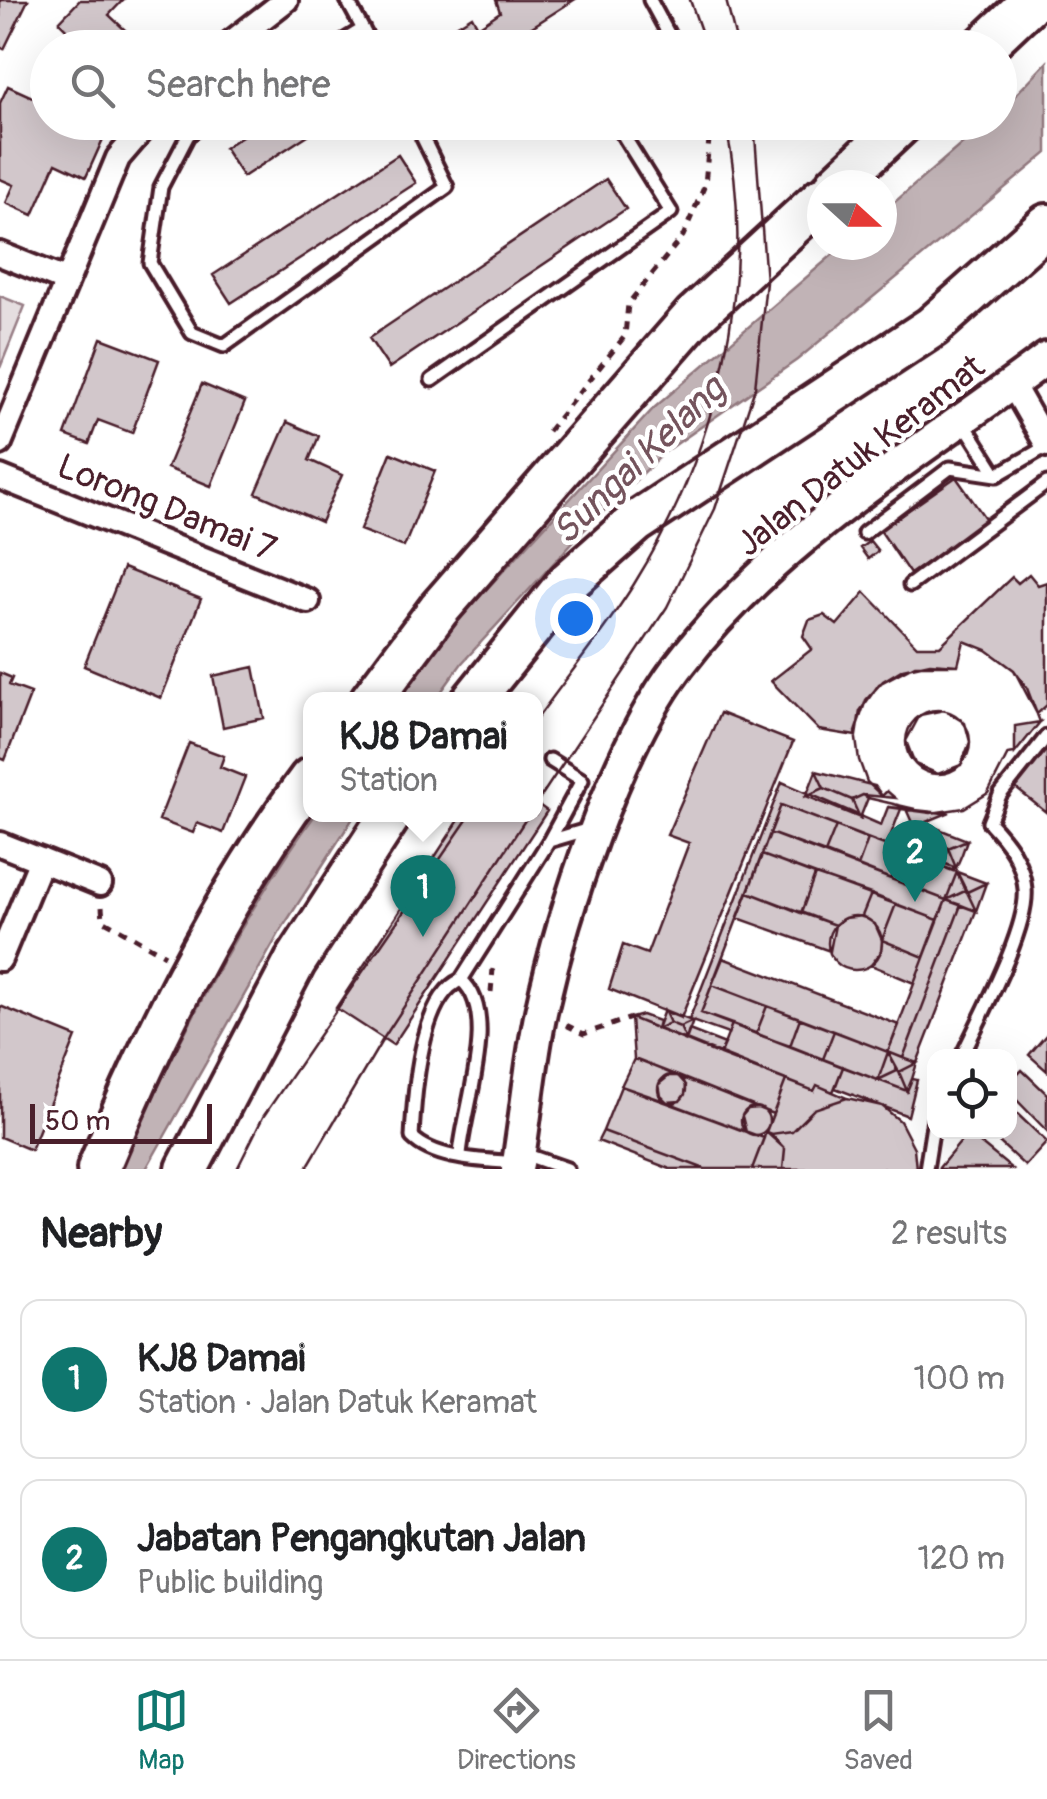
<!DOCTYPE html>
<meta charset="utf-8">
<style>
body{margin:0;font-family:Pangolin,sans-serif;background:#f2f2f2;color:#202124}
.controls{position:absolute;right:30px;bottom:30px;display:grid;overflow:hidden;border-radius:20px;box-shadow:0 10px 40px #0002}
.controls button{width:90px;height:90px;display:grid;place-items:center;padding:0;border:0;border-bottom:2px solid #e0e0e0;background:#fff;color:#202124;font:50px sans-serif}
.compass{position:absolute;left:807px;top:170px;width:90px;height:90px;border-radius:50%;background:#fff;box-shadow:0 10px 40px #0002;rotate:111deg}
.scale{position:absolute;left:30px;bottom:25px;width:182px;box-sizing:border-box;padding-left:10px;border:5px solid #4a1f2b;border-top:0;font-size:28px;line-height:35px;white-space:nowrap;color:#4a1f2b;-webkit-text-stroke:8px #fff;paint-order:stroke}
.you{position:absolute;left:575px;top:618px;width:35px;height:35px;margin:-25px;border:8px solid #fff;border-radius:50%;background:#1a73e8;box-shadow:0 0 0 15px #1a73e833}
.badge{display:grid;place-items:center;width:65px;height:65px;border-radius:50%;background:#0f766e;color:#fff;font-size:32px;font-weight:700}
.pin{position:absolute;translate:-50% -82px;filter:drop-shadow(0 2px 5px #0008)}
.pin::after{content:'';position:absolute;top:52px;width:35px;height:30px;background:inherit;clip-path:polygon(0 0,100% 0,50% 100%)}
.popup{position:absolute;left:303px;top:692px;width:240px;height:130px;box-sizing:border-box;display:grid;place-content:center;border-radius:20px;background:#fff;filter:drop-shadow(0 2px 8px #0005);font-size:32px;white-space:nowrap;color:#757577}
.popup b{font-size:38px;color:#202124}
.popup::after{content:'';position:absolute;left:50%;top:100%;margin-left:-20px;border:20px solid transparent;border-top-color:#fff}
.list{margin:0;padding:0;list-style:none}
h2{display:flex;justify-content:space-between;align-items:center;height:130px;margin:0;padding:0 40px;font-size:42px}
h2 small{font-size:32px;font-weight:400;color:#757577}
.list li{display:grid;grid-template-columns:65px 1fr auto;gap:30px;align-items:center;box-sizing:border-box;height:160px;margin:0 20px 20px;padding:0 20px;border:2px solid #e0e0e0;border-radius:20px}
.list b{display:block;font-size:38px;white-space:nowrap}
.list p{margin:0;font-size:32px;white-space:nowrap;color:#757577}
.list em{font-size:32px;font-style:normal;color:#757577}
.icon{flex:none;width:55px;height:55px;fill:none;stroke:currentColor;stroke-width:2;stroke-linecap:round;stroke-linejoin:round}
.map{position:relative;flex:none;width:1047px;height:1169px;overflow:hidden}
.search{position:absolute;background:#fff;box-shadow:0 10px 40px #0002;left:30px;right:30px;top:30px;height:110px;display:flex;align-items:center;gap:25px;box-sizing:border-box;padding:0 35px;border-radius:55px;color:#757577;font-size:38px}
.sheet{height:490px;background:#fff}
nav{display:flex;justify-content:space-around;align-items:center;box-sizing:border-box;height:140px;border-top:2px solid #e0e0e0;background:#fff;font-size:28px;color:#757577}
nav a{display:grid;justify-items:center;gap:5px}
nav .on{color:#0f766e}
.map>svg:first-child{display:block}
</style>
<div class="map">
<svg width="1047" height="1169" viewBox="0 0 1047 1169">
<rect width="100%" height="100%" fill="#fff"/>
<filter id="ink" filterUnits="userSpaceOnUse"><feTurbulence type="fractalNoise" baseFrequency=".01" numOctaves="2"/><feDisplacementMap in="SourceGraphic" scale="20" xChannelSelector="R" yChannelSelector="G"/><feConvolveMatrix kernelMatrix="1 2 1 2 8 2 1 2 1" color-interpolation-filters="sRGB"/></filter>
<g filter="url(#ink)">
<path fill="#e5dee0" stroke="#987e86" stroke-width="2.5" d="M0 296 25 306 0 368Z"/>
<path fill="#c1b3b6" stroke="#91787e" stroke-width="2.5" d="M1047 62V153L797 360 665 452 581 533 462 663 436 699H398L448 631 654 408 844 245H882V213L986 123 1000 122V111Z
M315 815H355L281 930 146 1169H120C171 1054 241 916 315 815Z"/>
<path fill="#d2c7cb" stroke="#4a1f2b" stroke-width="2.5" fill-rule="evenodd" d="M0 0H28L4 49 0 47Z
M80 0H123L109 15 140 44 85 48 59 22Z
M574 0 499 48H445L455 41 448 31 472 16 478 27 500 12 496 0Z
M8 86 48 104V122H90L107 130 86 177 56 163 33 215 6 203 14 185 0 179V103Z
M263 122H328L243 177 224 148Z
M398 155 416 183 231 303 213 275Z
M606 179 626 209 389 368 369 338Z
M101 338 159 360 132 433 98 420 89 444 65 435Z
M202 384 245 402 211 486 167 468Z
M287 422 319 436 309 460 342 475 321 522 256 493Z
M391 453 435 471 404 547 360 530Z
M956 477 987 521 910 574 880 530Z
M870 541 878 551 868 559 860 548Z
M123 568 201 599 161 698 84 666Z
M1029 574 1038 585 1047 582V705L1037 714 1014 670 987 650 964 641 958 665H915L879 684 860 711 856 736 819 730 771 681 812 649 803 636 809 620 824 615 837 625 865 592 917 646H940L1012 577 1018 583Z
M964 641 987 650 1014 670 1027 688 1040 722 1015 726V753L1008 754 988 793 964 808 931 813 888 807 915 809 868 798 863 795 895 798 887 791 882 796 867 782 859 760 855 732 866 700 883 681 903 669 930 663 958 665ZM944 710 965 723 970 742 961 765 938 774 915 764 906 741 920 715Z
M964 641 987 650 1014 670 1027 688 1040 722 1015 726V753L1008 754 988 793 964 808 931 813 888 807 915 809 868 798 863 795 895 798 887 791 882 796 867 782 859 760 855 732 866 700 883 681 903 669 930 663 958 665Z
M254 667 264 718 223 727 213 676Z
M0 673 12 678 9 685 31 693 5 760 0 758Z
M906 742a32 32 0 1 1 64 0a32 32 0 1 1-64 0Z
M720 713 793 742 681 1018 609 989 623 945 647 954 689 843 667 835Z
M1040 722 1015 753V726Z
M1047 742V813L1013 786Z
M189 743 224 756 220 767 245 777 223 833 197 823 193 833 159 820Z
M816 771 824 788 806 796 811 784Z
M816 771 875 786 882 796 887 791 895 798 863 795 852 800 824 788Z
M782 782 881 825 888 807 931 813 901 809 888 842 954 867 953 871 781 805 701 1013 732 1024 728 1034 689 1020Z
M824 788 852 800 860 818 806 796Z
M863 795 868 798 860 818 852 800Z
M536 803 547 811 393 1045 336 1008 463 814H536Z
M781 805 836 826 825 853 770 833Z
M906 809 943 813 950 812 914 827Z
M836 826 868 839 858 866 825 853Z
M934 827 967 840 948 848 916 835Z
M913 830 948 848 956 868 888 842Z
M770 833 946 900 938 920 762 855Z
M868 839 901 851 891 879 858 866Z
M967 840 962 854 956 868 948 848Z
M901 851 957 872 946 900 891 879Z
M762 855 815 875 801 913 748 892Z
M957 872 965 891 946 900Z
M957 872 986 883 967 892Z
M815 875 871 894 862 916 845 918 835 925 801 913Z
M986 883 976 911 967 892Z
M965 891 967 892 976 911 946 900Z
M748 892 835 925 830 951 738 918Z
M871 894 896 904 882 940 875 924 862 916Z
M946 900 961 905 903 1058 888 1052Z
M896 904 938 920 924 957 882 940Z
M961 905 976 911 917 1063 903 1058Z
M828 943a27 27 0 1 1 54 0a27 27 0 1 1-54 0Z
M882 940 924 957 914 983 871 965 881 952Z
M723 958 899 1025 888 1052 712 985Z
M712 985 767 1006 756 1034 701 1013Z
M0 1006 76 1037 31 1150 0 1137Z
M767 1006 800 1018 790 1046 756 1034Z
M664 1010 670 1023 657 1029Z
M664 1010 689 1020 693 1021 680 1027 670 1023Z
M642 1015 659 1021 657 1029 686 1040 689 1030 725 1044 720 1055 631 1018Z
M631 1018 786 1080 773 1114 634 1059Z
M800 1018 834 1031 823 1059 790 1046Z
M693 1021 686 1040 680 1027Z
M670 1023 680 1027 686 1040 657 1029Z
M732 1024 843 1067 833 1092 817 1085 814 1091 720 1055Z
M834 1031 888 1052 878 1080 823 1059Z
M1047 1034V1071L1029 1055Z
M888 1052 903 1058 917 1063 899 1072Z
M888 1052 897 1071 878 1080Z
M634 1059 678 1076H669L659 1084 661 1096 667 1102 621 1086Z
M917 1063 912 1079 907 1091 899 1072Z
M843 1067 907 1091 912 1079 917 1080 908 1116 835 1088Z
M1022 1070 1047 1094V1131L1010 1093V1082Z
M897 1071 899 1072 907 1091 878 1080Z
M658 1089a14 14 0 1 1 28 0a14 14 0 1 1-28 0Z
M678 1076 758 1108 748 1109 742 1116 746 1132 667 1102 680 1101 685 1094 686 1085Z
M786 1080 814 1091 817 1085 847 1098 814 1109 792 1131 771 1134 766 1132Z
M621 1086 764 1138 752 1169H705L603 1131Z
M847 1098 882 1106 900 1121 914 1148 916 1169H783L785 1149 771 1134 792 1131 814 1109Z
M1010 1107 1047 1142 1025 1166 988 1132H1010Z
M741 1121a14 14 0 1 1 28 0a14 14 0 1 1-28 0Z
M603 1131 705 1169H670L598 1141Z
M766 1132 785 1149 783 1169H752Z
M968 1133 1012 1169H938Z"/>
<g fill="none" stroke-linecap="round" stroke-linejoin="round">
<g stroke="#4a1f2b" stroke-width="19">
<path id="lane" d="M347 0 373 48
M650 0 676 48
M332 48 363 29
M564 48H569
M208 122 188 135 161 187 150 263 192 333 224 346 447 187 415 122
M708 122 710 126
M422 135 442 122
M432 380 671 212 615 122
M964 423 997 475
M864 533 950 468 997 475 1047 446
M910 585 1047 483
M549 841 582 780 550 760
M461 980 549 841 593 828
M962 1056C979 1019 1029 928 1025 889 1023 861 1007 841 989 822L1000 795 1047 736
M524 1154 567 1169
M460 1155C463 1109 501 1013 461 980 420 997 414 1097 412 1137 436 1161 486 1160 518 1163
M926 1169 934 1119"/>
</g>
<g stroke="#4a1f2b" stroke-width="30">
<path id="street" d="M224 48 286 0
M0 254 65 280
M1012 384 1047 445
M0 443 118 158 149 122
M0 477 308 601
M0 844 100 884
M0 959 41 860"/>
</g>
<g stroke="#4a1f2b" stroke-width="38">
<path id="secondary" d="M517 1169C526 1117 530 1063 541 1012 563 911 615 751 677 668 775 538 919 454 1047 358"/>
</g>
<g stroke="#4a1f2b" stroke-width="48">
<path id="highway" d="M982 48 1033 0
M836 185 903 122
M371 700 439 609 694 316 822 198
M473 700 568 582 636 522 932 327 1047 225
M98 1169C153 1035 223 895 310 779
M187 1169 295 962 391 814"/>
</g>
<path stroke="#4a1f2b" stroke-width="5" stroke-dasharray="8 8" stroke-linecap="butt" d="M548 431 625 336 628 304 683 236 705 185 709 139
M102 907 103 920 165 955
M491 992 493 969
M566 1025 584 1034 631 1018"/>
<use href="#lane" stroke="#fff" stroke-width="11"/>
<use href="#street" stroke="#fff" stroke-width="22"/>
<use href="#secondary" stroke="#fff" stroke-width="30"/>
<use href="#highway" stroke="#fff" stroke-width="40"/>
<path stroke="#4a1f2b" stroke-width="2.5" d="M690 0 707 48
M726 0 738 48
M536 720C568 675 605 631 634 584 717 451 760 277 725 122
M536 804 667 607 715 509 755 388 766 282 754 122
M237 1169 263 1117 471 814
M306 1169 383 1039 529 814"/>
</g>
</g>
<g text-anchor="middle" stroke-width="9" stroke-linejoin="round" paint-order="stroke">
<g font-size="35" fill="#4a1f2b" stroke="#fff">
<text transform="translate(860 455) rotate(-38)" y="12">Jalan Datuk Keramat</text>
<text transform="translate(167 507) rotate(22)" y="12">Lorong Damai 7</text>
</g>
<g font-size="38" font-style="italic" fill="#74535c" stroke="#fff">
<text transform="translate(638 460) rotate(-44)" y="13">Sungai Kelang</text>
</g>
</g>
</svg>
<div class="controls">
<button><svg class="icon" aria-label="locate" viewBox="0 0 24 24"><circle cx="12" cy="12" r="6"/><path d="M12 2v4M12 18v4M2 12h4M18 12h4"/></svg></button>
</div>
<svg class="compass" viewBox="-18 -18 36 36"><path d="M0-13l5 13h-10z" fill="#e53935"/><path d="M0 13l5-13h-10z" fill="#757577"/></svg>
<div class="scale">50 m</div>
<div class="you"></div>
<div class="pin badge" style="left:423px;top:937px">1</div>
<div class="popup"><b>KJ8 Damai</b>Station</div>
<div class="pin badge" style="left:915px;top:902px">2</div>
<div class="search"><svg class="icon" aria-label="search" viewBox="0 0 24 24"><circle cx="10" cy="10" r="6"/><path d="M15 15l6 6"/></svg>Search here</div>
</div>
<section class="sheet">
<h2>Nearby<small>2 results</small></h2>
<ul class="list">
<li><span class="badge">1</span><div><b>KJ8 Damai</b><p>Station · Jalan Datuk Keramat</p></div><em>100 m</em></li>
<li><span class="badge">2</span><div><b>Jabatan Pengangkutan Jalan</b><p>Public building</p></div><em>120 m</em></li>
</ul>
</section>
<nav>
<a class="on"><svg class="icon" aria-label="map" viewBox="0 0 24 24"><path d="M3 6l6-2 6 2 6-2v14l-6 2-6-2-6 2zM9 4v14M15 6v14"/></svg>Map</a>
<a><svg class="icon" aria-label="directions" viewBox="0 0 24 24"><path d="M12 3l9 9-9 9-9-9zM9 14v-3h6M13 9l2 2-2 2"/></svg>Directions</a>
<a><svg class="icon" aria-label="saved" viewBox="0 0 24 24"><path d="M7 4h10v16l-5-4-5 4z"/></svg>Saved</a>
</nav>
